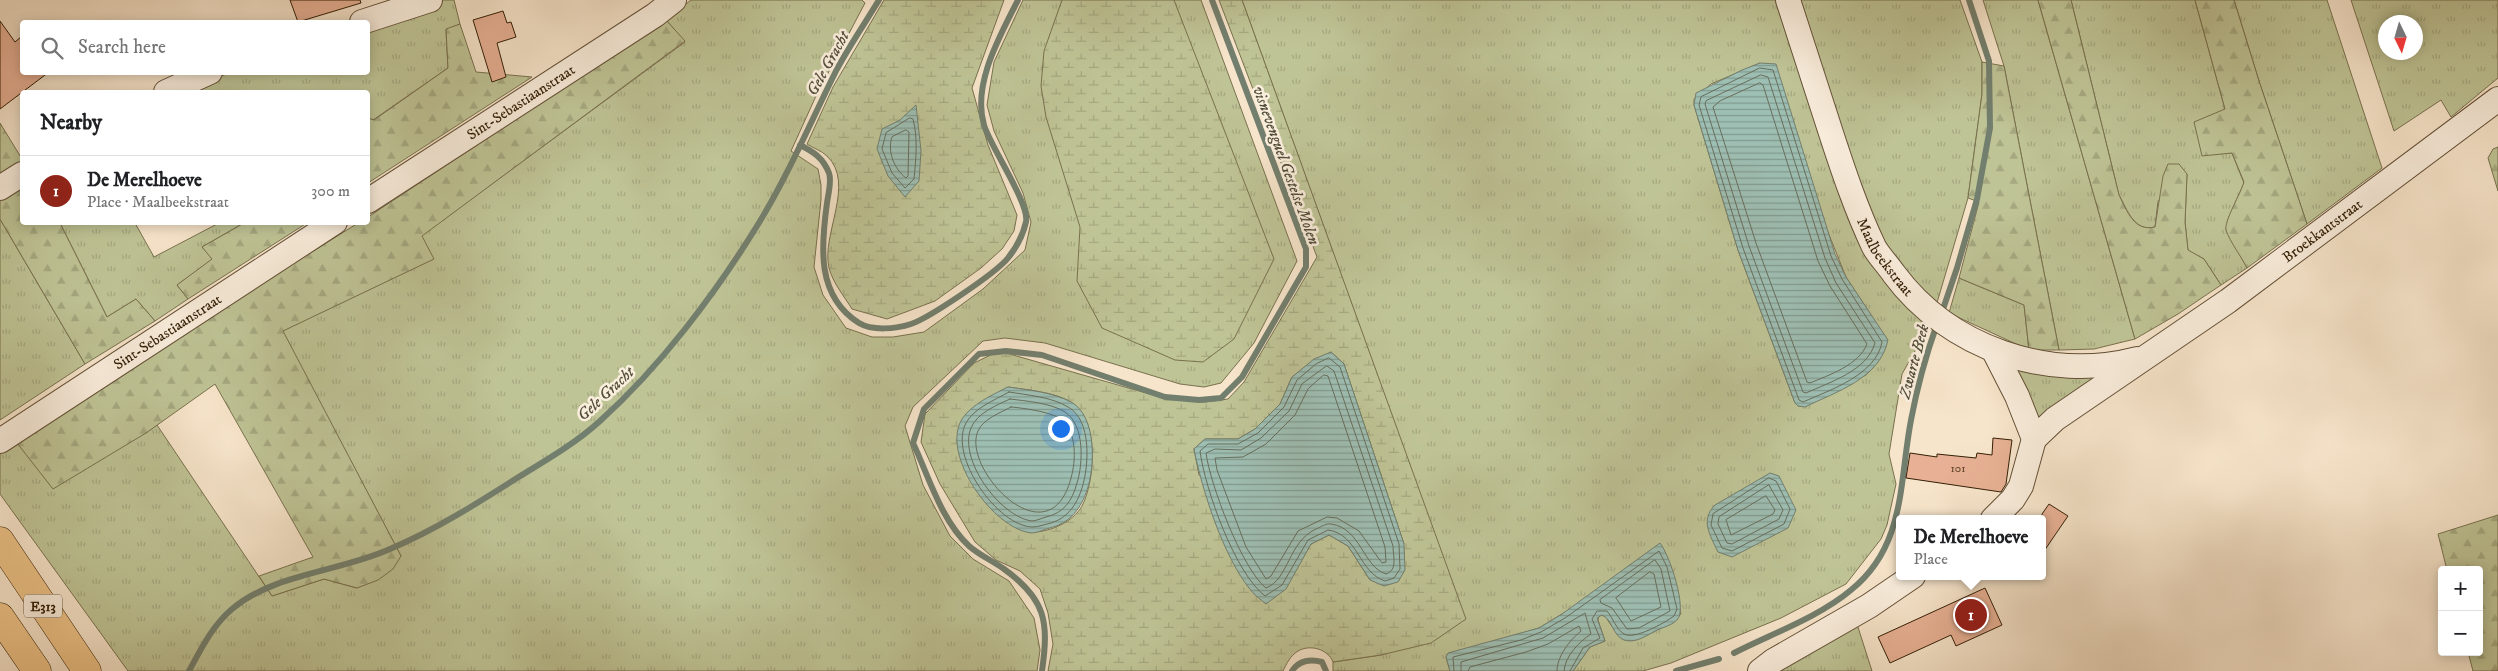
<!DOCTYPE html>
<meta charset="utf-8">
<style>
body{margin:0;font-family:"IM FELL DW Pica",serif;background:#f2f2f2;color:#202124}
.controls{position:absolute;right:15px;bottom:15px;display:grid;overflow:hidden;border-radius:5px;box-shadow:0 2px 12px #0003}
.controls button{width:45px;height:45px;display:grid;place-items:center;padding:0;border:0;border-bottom:1px solid #e0e0e0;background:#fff;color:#202124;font:25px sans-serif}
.compass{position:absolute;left:2378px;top:15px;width:45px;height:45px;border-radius:50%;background:#fff;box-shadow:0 2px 12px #0003;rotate:175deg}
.you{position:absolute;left:1060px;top:428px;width:18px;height:18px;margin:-12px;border:4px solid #fff;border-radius:50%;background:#1a73e8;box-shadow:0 0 0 8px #1a73e833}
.badge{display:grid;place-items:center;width:32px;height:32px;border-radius:50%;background:#8f2418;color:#fff;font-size:16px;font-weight:700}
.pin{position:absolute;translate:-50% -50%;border:2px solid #fff;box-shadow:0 1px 5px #0006}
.popup{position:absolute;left:1896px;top:515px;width:150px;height:65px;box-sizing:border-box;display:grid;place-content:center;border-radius:5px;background:#fff;filter:drop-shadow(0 1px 4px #0005);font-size:16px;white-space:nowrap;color:#757577}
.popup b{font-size:19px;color:#202124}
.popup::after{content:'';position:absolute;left:50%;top:100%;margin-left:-10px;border:10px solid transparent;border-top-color:#fff}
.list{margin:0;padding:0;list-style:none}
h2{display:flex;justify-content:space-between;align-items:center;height:65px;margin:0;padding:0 20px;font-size:21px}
h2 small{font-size:16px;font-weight:400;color:#757577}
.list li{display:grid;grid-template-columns:32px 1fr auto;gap:15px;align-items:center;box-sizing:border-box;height:70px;padding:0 20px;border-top:1px solid #e0e0e0}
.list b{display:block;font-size:19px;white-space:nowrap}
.list p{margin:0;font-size:16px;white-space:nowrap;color:#757577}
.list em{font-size:16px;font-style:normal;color:#757577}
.icon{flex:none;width:28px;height:28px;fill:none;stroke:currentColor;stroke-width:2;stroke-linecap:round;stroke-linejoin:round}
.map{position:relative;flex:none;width:2498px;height:671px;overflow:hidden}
.search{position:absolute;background:#fff;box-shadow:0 2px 12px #0003;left:20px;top:20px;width:350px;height:55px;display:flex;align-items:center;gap:12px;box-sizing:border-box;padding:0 18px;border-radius:5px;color:#757577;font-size:19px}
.panel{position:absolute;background:#fff;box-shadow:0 2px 12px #0003;left:20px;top:90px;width:350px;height:135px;border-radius:5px}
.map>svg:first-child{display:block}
</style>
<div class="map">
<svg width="2498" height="671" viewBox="0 0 2498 671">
<defs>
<pattern id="grass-tufts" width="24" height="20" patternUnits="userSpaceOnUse" patternTransform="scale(1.25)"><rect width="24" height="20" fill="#bfc496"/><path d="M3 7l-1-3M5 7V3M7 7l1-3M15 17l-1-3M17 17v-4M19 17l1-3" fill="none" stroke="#a5a880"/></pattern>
<pattern id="forest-firs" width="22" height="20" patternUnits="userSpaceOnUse" patternTransform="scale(1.25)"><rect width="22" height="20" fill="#bfc496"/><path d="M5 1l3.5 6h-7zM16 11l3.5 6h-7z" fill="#a5a880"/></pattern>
<pattern id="wetland-marsh" width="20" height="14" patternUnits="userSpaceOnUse" patternTransform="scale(1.25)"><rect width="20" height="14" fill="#bfc496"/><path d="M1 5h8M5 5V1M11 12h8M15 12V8" fill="none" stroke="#a5a880"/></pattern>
<pattern id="water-rules" width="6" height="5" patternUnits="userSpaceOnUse" patternTransform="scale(1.25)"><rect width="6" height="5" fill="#9ebfb4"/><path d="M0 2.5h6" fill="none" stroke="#819b90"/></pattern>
</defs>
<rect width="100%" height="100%" fill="#f7e5cb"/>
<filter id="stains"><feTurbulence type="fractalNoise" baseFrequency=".004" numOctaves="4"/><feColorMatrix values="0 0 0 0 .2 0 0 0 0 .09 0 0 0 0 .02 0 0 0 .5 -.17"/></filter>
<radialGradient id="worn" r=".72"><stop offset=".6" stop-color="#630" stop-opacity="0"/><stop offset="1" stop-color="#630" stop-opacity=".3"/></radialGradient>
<path fill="url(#grass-tufts)" stroke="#79714e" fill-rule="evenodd" d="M440 0H454L460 24 446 30 448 68 373 120 368 118V92H179L229 73 368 72V25Z
M691 0H862L865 3 816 96 791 151 818 169 821 185V200L814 267 823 295 846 328 872 337H893L924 332 983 289 1025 250 1031 222 1023 193 994 131 987 105 994 62 1023 0H1201L1297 261 1254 343 1221 383 1204 387 1180 384 1045 343 1005 338 983 341 913 407 905 426 923 485 950 536 973 559 1009 581 1034 618 1040 650 1037 671H128L0 494V453L17 443 146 433 157 425 272 596 324 579 357 588 401 556 282 331 433 259 421 236 685 42 666 20Z
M1242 0H1783L1840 174 1932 321 1902 374 1889 454 1896 484 1887 525 1881 539 1846 584 1781 618 1671 663 1643 671H1573L1590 647 1605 641 1598 620 1599 615 1605 616C1620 639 1625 646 1651 633 1663 627 1671 623 1681 614L1671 566 1562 614 1539 628 1446 657 1450 671H1333V662L1381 655 1465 619ZM1760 63 1846 277 1887 340 1872 369 1866 375 1805 406H1798L1795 403 1738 250 1694 105V99L1711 84Z
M1798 0H1960L1982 62V94L1968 198 1936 306 1878 240Z
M1983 0H2038L2135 339 2094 349 2059 350 2004 66Z
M2071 0H2195L2225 109 2202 155 2232 153 2244 183 2228 219 2226 229 2247 268 2221 285 2204 259 2188 251 2185 222 2187 174 2158 201 2155 227C2134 232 2128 211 2119 195Z
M2234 0H2327L2382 168 2307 224 2259 81Z
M2351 0H2498V78L2451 117 2441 100 2394 131ZM2386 22H2416V52H2386Z
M0 219 85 364 0 420Z
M60 223H135L154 257 219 223H244L202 247 213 259 177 285 188 299 155 321 136 299 107 317Z
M1959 278 2024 305 2029 350 1949 313Z
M2018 367 2102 375 2043 417 2037 416 2015 372Z
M1856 621 1872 671H1772Z"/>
<path fill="url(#forest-firs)" stroke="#79714e" d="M2038 0H2071L2119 195C2127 211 2134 232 2155 227L2163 176 2168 164H2179L2187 174 2185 222 2188 250 2204 259 2221 285 2178 314 2135 339Z
M2195 0H2234L2259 81 2307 224 2247 268C2241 256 2230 242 2226 230 2224 221 2241 193 2244 182L2232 153 2202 156 2194 122 2225 109Z
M666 20 685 41 422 236 434 259 283 331 401 556 393 569 378 580 357 588 324 579 272 596 259 576 313 557 215 384 146 433 53 489 17 443 164 345 358 223 368 222V217Z
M460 24 476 72 532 77 368 183V118L374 120 448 68 446 29Z
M1982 62 2004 66 2059 350H2029L2024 305 1959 278 1979 202 1968 198 1982 94Z
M0 123 22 159V222L60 223 107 317 136 299 155 321 85 364 0 219Z
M2498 147V191L2488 158 2493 149Z
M244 223H307L188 299 177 285 212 259 202 247Z
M2498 515V671H2473L2468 652H2479V570H2447L2438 534Z"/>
<path fill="url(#wetland-marsh)" stroke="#79714e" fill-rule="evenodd" d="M884 0H1004L972 88 988 145 1017 215 1014 231 1002 249 981 268 935 301 887 319 852 309C844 296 833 283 829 268 821 234 856 184 827 156 822 151 813 148 807 144L833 87Z
M1062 0H1174L1274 259 1234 339 1203 362 1175 360 1102 328 1077 281 1080 227 1046 117 1041 86 1044 51Z
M1219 0H1242L1466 619 1431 643 1381 655 1333 662C1328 649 1310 644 1298 651 1290 656 1287 663 1283 671H1048L1053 644 1048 613 1040 589 1020 571 996 560 975 542 940 484 921 442 925 414 974 363 999 351 1167 399 1205 402 1228 399 1244 382 1317 257ZM1331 352 1344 364 1404 544 1370 580 1348 546 1329 535 1311 544 1299 564 1199 475 1194 449 1205 439H1238L1255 429 1280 404 1292 377ZM1008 387C1028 390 1054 392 1071 402 1100 420 1095 481 1082 506 1073 522 1050 532 1033 532 1026 533 1017 527 1011 525Z"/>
<path fill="url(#water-rules)" stroke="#737f6e" d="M1760 63 1776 64 1835 254 1846 277 1888 340C1880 379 1835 392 1805 407L1798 406 1795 403 1738 250 1694 105 1696 93 1742 70Z
M916 105 921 151 919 181 905 197 888 176 877 149 882 129 900 120Z
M1331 352 1344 364 1404 544 1405 570 1398 582 1384 586 1370 580 1348 546 1329 535 1311 544 1286 589 1266 604C1260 599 1253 594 1249 588 1223 555 1202 490 1194 449L1205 439H1238L1255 429 1280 404 1292 377 1314 359Z
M1008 387C1028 390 1052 392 1071 402 1097 416 1095 467 1087 490 1081 509 1070 523 1050 528 1045 529 1037 533 1032 533 994 530 940 455 962 419 972 404 992 395 1008 387Z
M1770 473 1779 476 1796 510 1788 528 1732 557 1718 552C1710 535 1700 520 1715 505Z
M1660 543C1669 554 1688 609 1677 620 1670 627 1658 628 1650 634 1642 638 1634 643 1624 640 1613 636 1612 619 1602 615L1597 618 1605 641 1590 647 1573 671H1450L1446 657 1448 653 1539 628 1562 614Z"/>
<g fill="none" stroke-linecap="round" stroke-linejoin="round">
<path stroke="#686e5c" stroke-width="1" d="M1760 68 1773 70 1831 256 1842 279 1882 342C1876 375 1830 390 1803 402L1799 400 1743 248 1699 105 1701 97Z
M1761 75 1768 77 1825 258 1836 283 1875 343C1867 371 1830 382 1806 393L1803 392 1749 246 1705 104 1706 101Z
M1760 83 1763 85 1818 261 1830 286 1867 344C1859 365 1829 375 1810 383L1807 382 1756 243 1713 107 1720 101Z
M910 118 913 119C918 138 916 159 914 179L905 188 892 173 882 149 886 133Z
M906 130 909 132 908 176 906 178C894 169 887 151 892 137Z
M1329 358 1340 367 1399 544 1400 569 1394 578 1385 581C1359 573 1358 534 1328 530L1308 540 1282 585 1265 596C1235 573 1205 489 1200 451L1208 444H1238L1258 433 1284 407 1297 380 1316 364Z
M1327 366 1334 371 1393 546C1393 556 1398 570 1386 574 1363 567 1361 528 1331 524 1326 523 1321 527 1316 529 1288 542 1289 579 1266 588 1242 569 1210 484 1206 453L1215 449 1241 450 1261 438 1289 411 1302 384Z
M1324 375 1328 376 1385 547 1386 562 1382 563 1359 531 1337 518 1327 517 1298 531 1271 576 1266 579 1246 547 1217 470 1215 458 1243 457 1266 444 1295 415 1308 389Z
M1009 392C1027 395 1052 397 1068 407 1092 420 1089 466 1082 488 1077 504 1068 518 1051 523 1046 524 1038 527 1033 527 998 527 948 456 966 423 974 408 995 400 1009 392Z
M1010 399C1026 401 1051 403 1065 412 1085 425 1083 464 1077 483 1072 501 1064 513 1046 517 1042 518 1036 521 1032 521 1000 517 958 459 971 428 977 413 997 405 1010 399Z
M1011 407C1023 408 1053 412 1062 420 1077 433 1076 461 1071 478 1049 562 961 469 978 431 983 419 1000 413 1011 407Z
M1769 478 1776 481 1790 509 1784 524 1732 551 1722 548 1711 525 1713 514Z
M1769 485 1783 510 1779 519 1732 544 1727 543 1718 524 1719 517Z
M1766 496 1775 510 1773 514 1731 535 1726 520Z
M1655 560 1661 569 1670 611 1639 628 1627 629 1612 608 1601 603 1600 600Z
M1650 572 1654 574 1661 607 1631 621 1616 598Z
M1454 671 1453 657 1521 640 1541 632 1565 618 1659 551 1667 567 1677 609 1674 616C1664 623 1635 640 1624 634 1616 629 1613 618 1607 611H1597L1592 619 1600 638 1583 648 1570 671
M1461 671V662L1543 638 1585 613 1591 634C1579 642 1565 656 1564 671
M1468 671 1470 667 1526 652 1548 644 1579 626 1581 631C1570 640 1557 656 1557 671"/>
<path stroke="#737f6e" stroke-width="6" d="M800 145C814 152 823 158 829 173 832 181 828 195 827 203 821 246 816 296 859 323 872 331 896 329 911 324 929 318 996 273 1008 258 1016 248 1023 235 1026 222 1030 204 990 146 984 125 972 84 1000 36 1018 0
M1941 315 1957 268 1977 199 1990 128 1989 61 1969 0
M1734 653C1771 634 1819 617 1851 590 1906 546 1899 482 1911 420 1917 388 1926 355 1937 324
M189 671C201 649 212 626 232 609 275 573 339 572 390 549 435 530 476 504 517 478 545 461 576 443 600 421 660 367 715 294 757 226 788 176 811 121 837 69 850 45 865 23 879 0
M1042 671C1049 622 1046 599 1004 569 993 561 979 555 969 546 941 520 929 477 913 443L924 409 979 354 1006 351 1042 355 1165 397 1199 400 1221 398 1242 377 1306 267V249L1212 0
M1292 671C1299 660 1311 659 1322 662L1326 671
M1676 671 1719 659"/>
</g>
<path fill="#e8b195" stroke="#331e05" d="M290 0H360L361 3 298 22Z
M503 11 507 23 511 22 516 37 497 43 506 77 492 82 473 20Z
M0 21 15 42 22 36V72H49L0 109Z
M1993 438 2012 440 2006 484 2001 492 1906 478 1910 453 1937 457V454L1976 458 1977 453 1992 455Z
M2049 504 2068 516 2042 554V514Z
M1985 588 2002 625 1956 646 1951 635 1890 663 1878 637Z"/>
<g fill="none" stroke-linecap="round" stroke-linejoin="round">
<g stroke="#645036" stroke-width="26">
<g id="minor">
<path id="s1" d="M1788 0C1802 43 1816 87 1830 130 1843 170 1856 209 1874 247 1879 256 1888 265 1894 274 1949 348 2048 382 2137 359"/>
<path d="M362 22 430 0"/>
<path d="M166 92 210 72"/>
<path d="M0 188 22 174"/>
<path id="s2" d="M368 201 655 15 674 0"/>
<path id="s3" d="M2034 439 2055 419 2228 301 2498 99"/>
<path id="s4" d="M0 441 335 222"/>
<path d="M1993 519 2013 499 2021 486 2034 439 2017 396 1994 351"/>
<path d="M1760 671 1773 661 1869 606 1913 576"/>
</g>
</g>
<g stroke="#331e05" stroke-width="29">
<path id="motorway" d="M0 541 87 671
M0 617 37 671"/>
</g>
<use href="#minor" stroke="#faeedd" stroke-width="24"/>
<use href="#motorway" stroke="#ecc286" stroke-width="28"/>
</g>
<g text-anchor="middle" stroke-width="5" stroke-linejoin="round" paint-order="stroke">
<g font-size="12" fill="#604329">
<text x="1958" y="472">101</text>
</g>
<rect fill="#faeedd" stroke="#6f5c46" stroke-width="1" x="24" y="594.5" width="38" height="23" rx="4"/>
<g font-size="14" font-weight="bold" fill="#331e05">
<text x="43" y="611">E313</text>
</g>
<g font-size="15" fill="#331e05" stroke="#faeedd">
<text dy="5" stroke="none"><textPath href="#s2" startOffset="182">Sint-Sebastiaanstraat</textPath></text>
<text dy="5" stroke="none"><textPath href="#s3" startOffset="356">Broekkantstraat</textPath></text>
<text dy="5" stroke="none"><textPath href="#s1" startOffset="276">Maalbeekstraat</textPath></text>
<text dy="5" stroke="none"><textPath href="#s4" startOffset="200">Sint-Sebastiaanstraat</textPath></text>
</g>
<g font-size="16" font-style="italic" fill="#534e3a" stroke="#faeedd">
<text transform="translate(827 63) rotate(-61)" y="6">Gele Gracht</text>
<text transform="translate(1287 165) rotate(70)" y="6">visnevenguel Gestelse Molen</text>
<text transform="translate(1913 361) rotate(-75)" y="6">Zwarte Beek</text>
<text transform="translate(605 393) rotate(-43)" y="6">Gele Gracht</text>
</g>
</g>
<rect width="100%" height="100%" filter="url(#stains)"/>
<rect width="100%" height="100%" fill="url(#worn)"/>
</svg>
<div class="controls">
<button>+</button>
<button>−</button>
</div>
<svg class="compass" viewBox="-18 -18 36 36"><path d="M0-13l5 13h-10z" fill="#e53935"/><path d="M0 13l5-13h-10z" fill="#757577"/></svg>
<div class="you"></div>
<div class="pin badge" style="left:1971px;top:615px">1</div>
<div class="popup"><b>De Merelhoeve</b>Place</div>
<div class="search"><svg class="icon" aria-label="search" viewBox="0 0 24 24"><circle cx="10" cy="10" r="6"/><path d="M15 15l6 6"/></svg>Search here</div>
<section class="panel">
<h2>Nearby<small></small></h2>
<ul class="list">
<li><span class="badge">1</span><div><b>De Merelhoeve</b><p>Place · Maalbeekstraat</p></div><em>300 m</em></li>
</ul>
</section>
</div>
